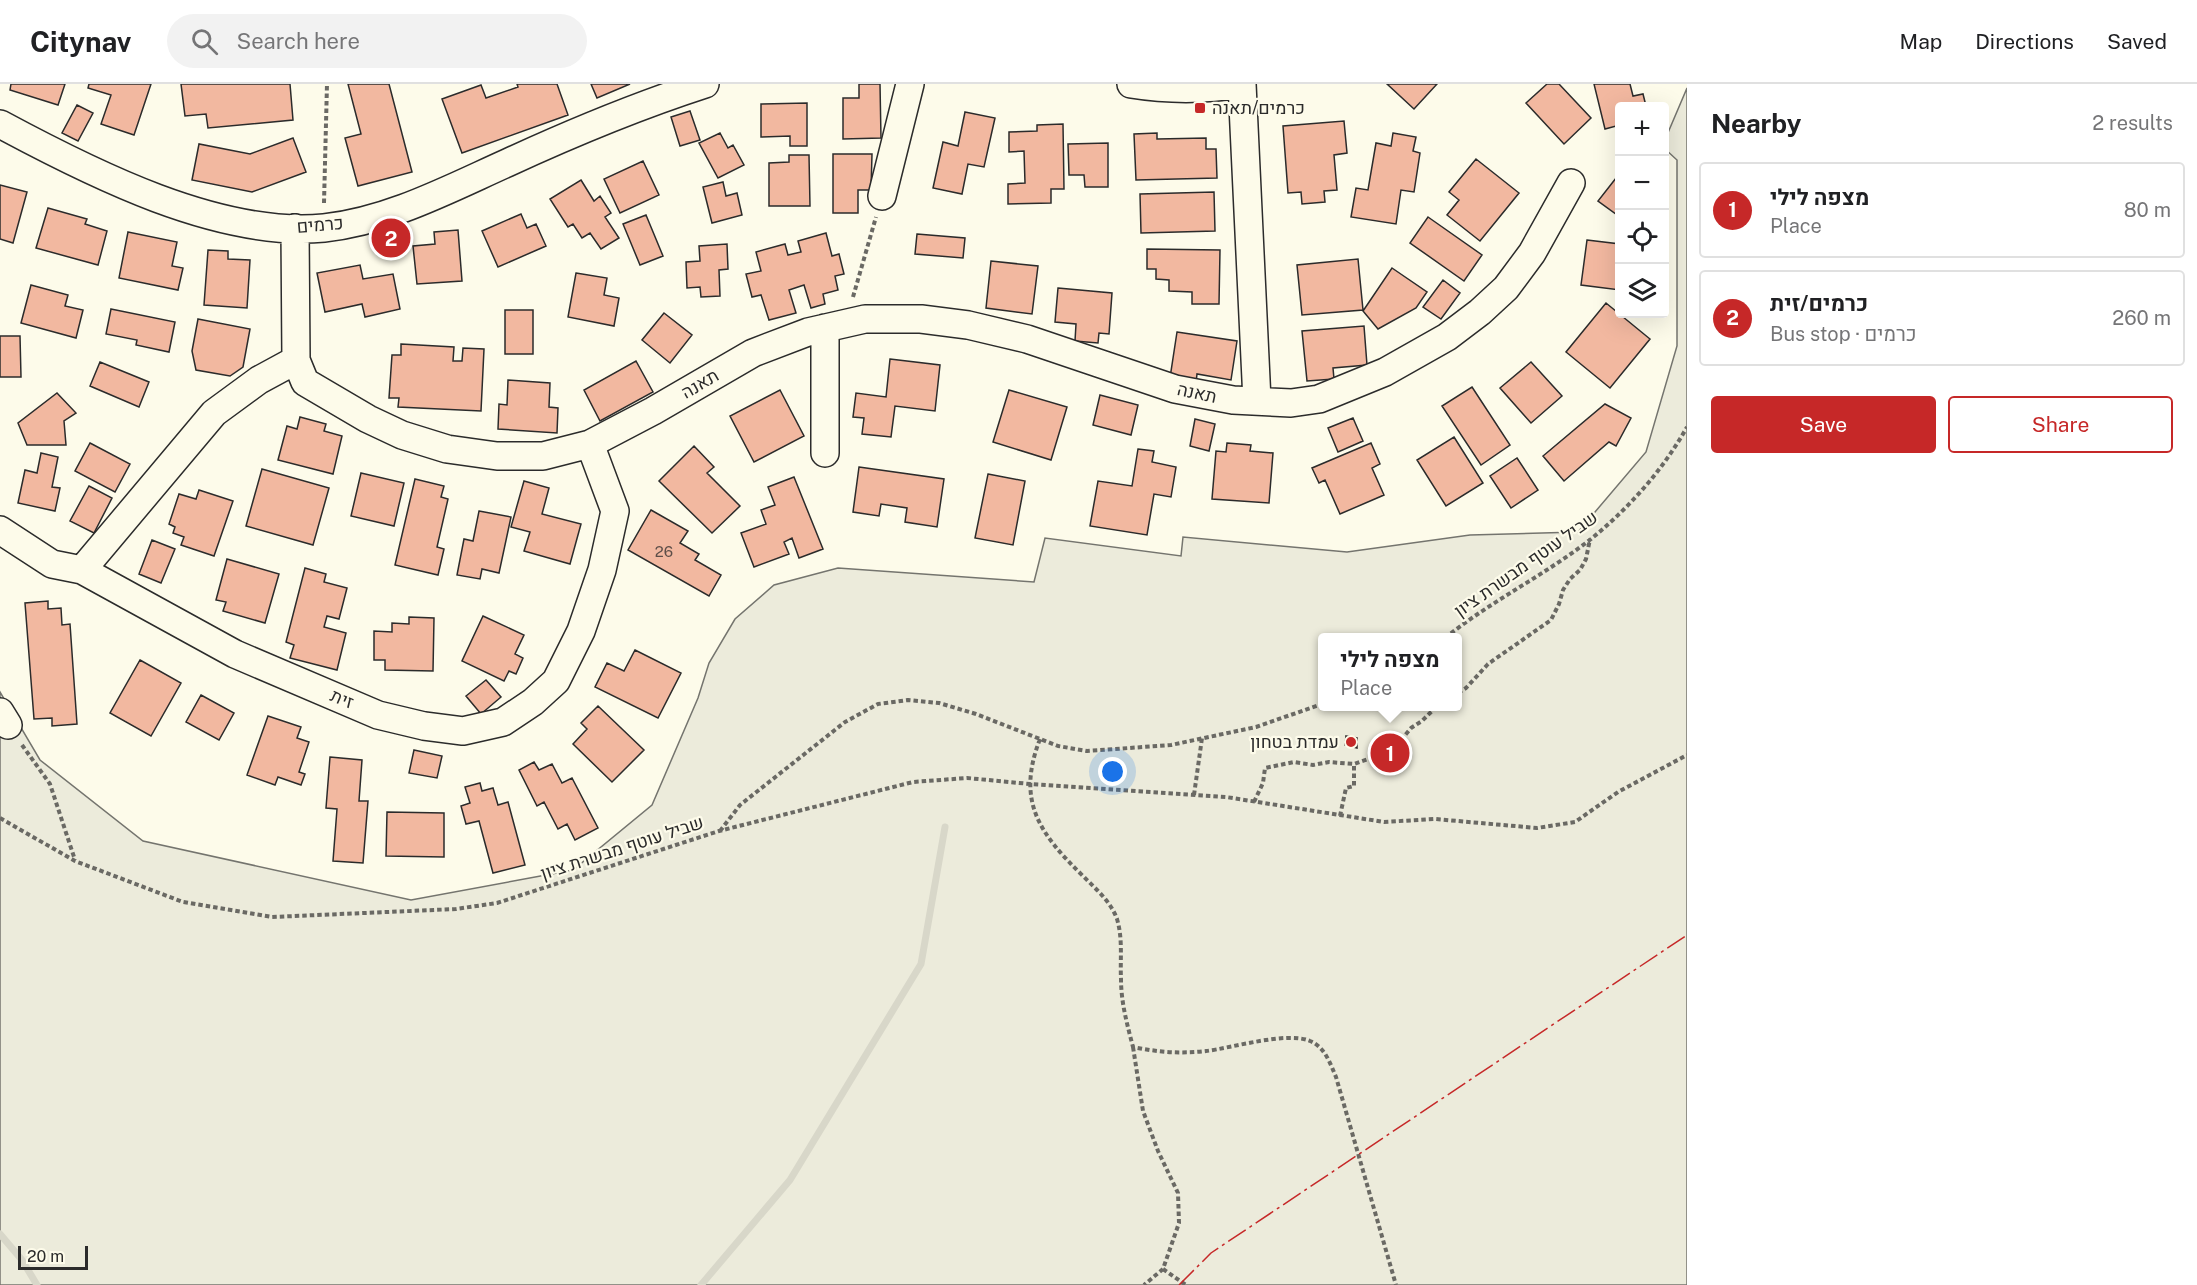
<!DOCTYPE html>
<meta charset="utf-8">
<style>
body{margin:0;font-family:"Public Sans",Heebo,sans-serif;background:#f2f2f2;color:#202124}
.controls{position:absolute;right:18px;top:18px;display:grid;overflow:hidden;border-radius:6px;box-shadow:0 6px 24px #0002}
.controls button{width:54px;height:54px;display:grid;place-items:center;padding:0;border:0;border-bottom:2px solid #e0e0e0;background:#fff;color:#202124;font:30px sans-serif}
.scale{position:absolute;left:18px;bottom:15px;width:70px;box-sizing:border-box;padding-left:6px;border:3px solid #2b2b2b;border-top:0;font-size:16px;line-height:21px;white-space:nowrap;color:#2b2b2b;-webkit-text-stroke:4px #fdfbea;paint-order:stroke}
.you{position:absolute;left:1113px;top:688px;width:21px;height:21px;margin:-15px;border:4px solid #fff;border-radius:50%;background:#1a73e8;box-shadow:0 0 0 9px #1a73e833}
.badge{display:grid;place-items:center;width:39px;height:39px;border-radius:50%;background:#c62828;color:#fff;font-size:20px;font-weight:700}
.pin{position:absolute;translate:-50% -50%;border:3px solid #fff;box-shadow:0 2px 6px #0006}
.popup{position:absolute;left:1318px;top:549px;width:144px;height:78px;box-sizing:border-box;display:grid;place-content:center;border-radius:6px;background:#fff;filter:drop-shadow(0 2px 4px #0005);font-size:20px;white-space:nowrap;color:#757577}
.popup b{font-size:22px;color:#202124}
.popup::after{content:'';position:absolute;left:50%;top:100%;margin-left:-12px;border:12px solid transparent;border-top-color:#fff}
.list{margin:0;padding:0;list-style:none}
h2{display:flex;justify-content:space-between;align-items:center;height:78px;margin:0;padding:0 24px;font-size:26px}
h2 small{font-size:20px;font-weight:400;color:#757577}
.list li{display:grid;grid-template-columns:39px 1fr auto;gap:18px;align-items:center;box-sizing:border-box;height:96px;margin:0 12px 12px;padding:0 12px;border:2px solid #e0e0e0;border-radius:6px}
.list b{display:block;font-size:22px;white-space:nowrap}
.list p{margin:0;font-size:20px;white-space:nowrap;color:#757577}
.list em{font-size:20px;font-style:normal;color:#757577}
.actions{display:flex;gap:12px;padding:18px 24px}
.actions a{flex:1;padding:14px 0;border:2px solid #c62828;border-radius:6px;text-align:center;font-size:21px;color:#c62828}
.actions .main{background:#c62828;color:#fff}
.icon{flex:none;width:33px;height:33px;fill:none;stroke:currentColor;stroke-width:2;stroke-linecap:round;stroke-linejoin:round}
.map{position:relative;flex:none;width:1687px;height:1201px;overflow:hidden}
header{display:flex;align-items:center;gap:36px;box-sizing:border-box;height:84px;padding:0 30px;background:#fff;border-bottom:2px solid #e0e0e0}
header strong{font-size:28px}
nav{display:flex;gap:33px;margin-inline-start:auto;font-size:21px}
.search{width:420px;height:54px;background:#f2f2f2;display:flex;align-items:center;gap:15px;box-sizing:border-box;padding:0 21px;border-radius:33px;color:#757577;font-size:22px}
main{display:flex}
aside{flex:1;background:#fff}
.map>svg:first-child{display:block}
</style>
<header>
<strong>Citynav</strong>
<div class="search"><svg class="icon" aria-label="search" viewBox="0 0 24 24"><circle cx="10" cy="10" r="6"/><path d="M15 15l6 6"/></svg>Search here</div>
<nav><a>Map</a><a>Directions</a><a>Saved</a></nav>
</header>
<main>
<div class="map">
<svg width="1687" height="1201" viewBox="0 0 1687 1201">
<rect width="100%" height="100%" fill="#fdfbea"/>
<path fill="#ecebdb" stroke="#74746e" stroke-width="1.5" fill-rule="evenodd" d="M1687 4V1201H0V608L40 676 143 757 411 816 573 786 652 721 698 614 709 579 735 535 774 501 838 484 1034 498 1045 454 1181 472 1183 453 1347 468 1470 451 1578 448 1646 368 1677 262V76L1665 65 1664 58ZM1322 554H1458V622H1322Z"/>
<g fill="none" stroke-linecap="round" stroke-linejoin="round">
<path stroke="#d8d7c9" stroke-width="7" d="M0 1150 22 1176 37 1201
M701 1201 790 1096 921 880 945 743"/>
</g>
<path fill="#f2b8a0" stroke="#2b2b2b" stroke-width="1.5" d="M11 0H65L58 21 10 6Z
M89 0H151L134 51 101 40 111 11 88 4Z
M181 0H290L293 36 208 44 206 30 185 32Z
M348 0H389L412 88 358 102 345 54 361 50Z
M517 0H557L568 31 462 69 442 15 481 1 486 14 518 3Z
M591 0H630L597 14Z
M859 0H880L881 54 843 55V14H859Z
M1387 0H1437L1414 25Z
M1547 0H1559L1591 34 1564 60 1526 19Z
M1594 0H1630L1633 12 1643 10 1646 22H1620V41L1605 45Z
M807 19V62H790V52L761 53V20Z
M77 21 93 29 78 57 62 49Z
M690 27 700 56 680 62 671 33Z
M965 28 995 34 984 83 968 80 962 110 933 104 943 58 958 62Z
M1344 37 1347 69 1334 71 1337 106 1324 107 1325 118 1302 120 1301 108 1288 109 1283 42Z
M1063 40 1064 105H1051V119L1008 120V100L1025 99 1024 67 1009 68V48L1037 47V41Z
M720 49 728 64 733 61 744 81 718 94 699 59Z
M1157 49V55L1206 54V65H1216L1217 94 1136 96 1134 50Z
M1393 49 1416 53 1413 67 1420 69 1414 108 1401 106 1396 140 1351 133 1356 104 1368 106 1376 59 1391 62Z
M293 54 306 88 252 108 192 96 199 60 250 70Z
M1108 59V103H1085L1084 91H1069L1068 60Z
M833 70H872L871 106H858V129H833Z
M789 71H809L810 122H769V79L789 78Z
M1476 75 1519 109 1480 157 1447 131 1459 116 1449 108Z
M643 77 659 111 620 129 604 95Z
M1620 89V133L1598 117Z
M581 96 594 117 600 112 611 129 605 133 619 154 601 165 590 149 582 154 573 140 568 143 550 115Z
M723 98 726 112 737 109 742 131 712 139 703 103Z
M0 101 27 108 13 159 0 155Z
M1214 108 1215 147 1141 149 1140 110Z
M48 124 87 135 85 140 107 147 98 181 36 164Z
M521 130 527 144 536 140 546 162 498 183 482 147Z
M646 131 663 172 640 181 623 140Z
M1428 133 1482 171 1464 197 1410 159Z
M458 146 462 197 417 200 413 162 435 160 434 148Z
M128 148 177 158 172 182 183 184 178 206 119 194Z
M826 149 832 172 839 170 844 190 835 192 838 206 823 210 825 220 811 224 804 201 789 206 796 229 769 236 761 211 752 213 746 190 761 187 756 168 785 160 788 171 801 168 798 157Z
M917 150 965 154 963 174 915 170Z
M1587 156 1620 160V206L1581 201Z
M727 160 728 185 719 186 720 212 701 213 700 203 687 204 686 178 700 177 699 162Z
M1147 165 1220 166 1219 220H1192V208L1169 207V196L1156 195V185H1147Z
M208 166 228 167V175L250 176 247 224 204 221Z
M1358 175 1363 226 1302 231 1297 181Z
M991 177 1038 182 1032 230 986 224Z
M360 181 363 195 393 190 400 225 365 233 362 220 325 228 317 189Z
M1392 184 1427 208 1416 224 1378 245 1363 227Z
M576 189 607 194 604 211 619 214 614 242 568 233Z
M1443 196 1460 209 1441 235 1423 223Z
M31 201 68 211 65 222 83 226 76 254 21 239Z
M1058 204 1112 209 1109 250 1099 249 1098 259 1075 257 1076 240 1055 238Z
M1606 219 1650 255 1610 304 1566 268Z
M111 225 175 238 169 268 136 261 137 256 106 250Z
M505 226H533V270H505Z
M664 229 692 251 670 279 642 256Z
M198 235 250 245 243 283 230 292 196 286 192 267Z
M1364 242 1367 281 1333 284 1334 295 1307 297 1302 247Z
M1177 248 1237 257 1231 296 1197 290 1196 299 1170 294Z
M0 252H20L21 293H0Z
M401 260 454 263 453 277H462L463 264 484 265 481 327 398 323 399 314H389L392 271H401Z
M890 275 940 281 935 327 895 322 891 353 862 350 864 334 853 333 856 309 886 313Z
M636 277 653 308 600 337 584 306Z
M100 278 149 298 139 323 90 302Z
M1531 278 1562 312 1531 339 1500 304Z
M508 296 550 299 549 323 558 324 557 349 498 345 499 320 507 321Z
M1472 303 1510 361 1481 381 1442 322Z
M780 306 804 352 754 378 730 332Z
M1009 306 1067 323 1051 376 993 358Z
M57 309 76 329 64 337 66 361H27L18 339Z
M1100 311 1138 321 1131 351 1093 341Z
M1605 320 1631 334 1616 362 1609 358 1564 397 1543 372Z
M300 333 326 340 324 347 342 352 333 390 278 376 287 342 297 345Z
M1353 334 1363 357 1338 368 1328 344Z
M1195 335 1215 340 1209 367 1190 362Z
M1454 353 1483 399 1446 422 1417 376Z
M90 359 130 380 115 408 75 387Z
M1227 359 1251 361 1250 367 1273 369 1269 419 1212 415 1216 367 1226 368Z
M1371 359 1380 380 1372 384 1384 411 1340 430 1325 396 1319 399 1312 384Z
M694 362 714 383 707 389 740 422 712 449 659 397Z
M1138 365 1154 367 1152 378 1176 383 1171 413 1154 410 1147 451 1090 442 1098 397 1132 402Z
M41 369 58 373 52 403 60 404 55 427 18 419 25 386 37 389Z
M1517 374 1538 406 1511 424 1490 392Z
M859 383 944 395 937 443 905 438 907 424 881 420 879 432 853 428Z
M262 385 329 404 313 461 246 442Z
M361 389 404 399 394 442 351 432Z
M988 390 1025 397 1013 461 975 454Z
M794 393 823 465 799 474 792 454 784 458 789 470 754 483 741 449 766 440 761 426 775 421 768 403Z
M415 395 444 402 441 413 448 415 437 463 444 465 438 491 395 481Z
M524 397 549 404 542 430 581 440 570 480 524 467 530 448 511 443Z
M89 402 112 414 94 449 70 437Z
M199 406 233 417 214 472 181 461 184 453 173 449 175 443 169 440 179 410 196 415Z
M651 426 688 447 680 459 699 470 695 476 721 491 709 512 628 466Z
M479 427 511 433 499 489 482 485 480 495 457 491 464 455 473 457Z
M152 456 175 465 161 499 139 490Z
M227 475 279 490 265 539 223 527 226 518 216 516Z
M305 484 326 490 324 498 347 504 339 535 327 532 324 543 346 549 337 586 290 574 294 561 286 558Z
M48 517V525L61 524 62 541 70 540 77 640 52 642V634L34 635 25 519Z
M483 532 524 551 515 570 523 574 516 590 509 587 504 597 462 577Z
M409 533 434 534 433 587 385 586V576H374V547L392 548V539L409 540Z
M635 566 681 589 658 634 595 603 607 579 624 587Z
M140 576 181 599 151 652 110 629Z
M486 596 501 613 481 630 466 612Z
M201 611 234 629 219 656 186 638Z
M598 622 644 666 612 698 573 660 587 645 581 639Z
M268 632 301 643 297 654 309 658 299 688 305 690 301 701 278 693 275 701 247 691Z
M1346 652 1357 654V664L1345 661Z
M414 666 442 672 437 694 409 689Z
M330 673 362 676 359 717H368L363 779 333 777 337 725 326 724Z
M534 678 539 686 552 680 562 699 572 694 598 744 575 756 567 740 558 745 544 718 537 722 519 686Z
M480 699 482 707 493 704 498 721 508 718 525 781 493 789 479 737 466 740 461 722 470 719 465 703Z
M387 728 444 729V773L386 772Z"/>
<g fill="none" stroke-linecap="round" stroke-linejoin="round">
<g stroke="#2b2b2b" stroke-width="30">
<path id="minor" d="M1131 0C1168 6 1204 6 1241 0
M1242 0 1257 317
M0 40C91 89 219 154 324 144 389 137 449 105 507 79 572 49 637 22 705 0
M882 112 910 0
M295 144 296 276 305 298 368 335 402 351 447 365 497 372H543L590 360 653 327 753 269 808 248 865 235H921L968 241 1027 255 1175 305 1233 316 1291 319 1319 315 1385 288 1447 253 1480 228 1506 204 1532 169 1571 99
M825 244V369
M296 276 259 296 214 329 82 486 235 570 378 631 424 642 463 647 503 638 533 618 556 597 581 547 602 486 615 427 590 360
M0 446 52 480 82 486
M0 628 8 641"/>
</g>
<path stroke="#6a6964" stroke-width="4" stroke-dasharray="4.5 3" stroke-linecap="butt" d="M324 119 327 0
M853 213 876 133
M1445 554C1491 517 1545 491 1591 455 1629 424 1663 386 1687 343
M1458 609 1466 604 1488 580 1551 536 1559 520 1563 506 1570 495 1580 486 1586 475 1590 455
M1040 655C1016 717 1039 749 1083 792 1096 805 1111 818 1117 835 1123 855 1120 875 1121 895 1121 918 1127 940 1133 963 1157 968 1181 970 1206 967 1232 964 1287 947 1310 957 1325 963 1330 979 1336 993L1396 1201
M22 661 50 700 75 776
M1194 711 1202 654
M1254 718 1263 699 1265 684 1294 678 1313 681 1329 678 1354 680 1386 669 1396 662 1411 644 1422 637 1437 622
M1340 732 1346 704 1354 702V680
M0 734 75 777 183 818 272 833 456 825 497 819 719 747 913 698 967 694 1030 700 1226 713 1384 738 1435 735 1537 744 1575 738 1618 708 1687 671
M720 747 740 721 845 638 878 620 908 616 939 619 976 630 1058 662 1087 667 1171 661 1256 643 1322 620
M1133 963 1143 1027 1158 1067 1178 1109 1179 1139 1163 1185 1144 1201
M1163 1185 1186 1201"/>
<use href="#minor" stroke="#fdfbea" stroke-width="27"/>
<path stroke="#c62828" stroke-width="1.5" stroke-dasharray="21 4.5 3 4.5" stroke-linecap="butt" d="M1179 1201 1211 1169 1687 851"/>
</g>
<g fill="#c62828" stroke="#fdfbea" stroke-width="2">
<rect x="1194" y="18" width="12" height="12" rx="3"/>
<circle cx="1351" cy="658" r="6"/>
</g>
<g text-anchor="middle" stroke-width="4.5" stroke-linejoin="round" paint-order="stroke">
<g font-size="15" fill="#5d4e48">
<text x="664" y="473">26</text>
</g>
<g font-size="18" fill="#2b2b2b" stroke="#fdfbea" text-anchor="start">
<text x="1212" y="30">כרמים/תאנה</text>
<text x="1339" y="664" text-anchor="end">עמדת בטחון</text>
</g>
<g font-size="18" fill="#2b2b2b" stroke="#fdfbea">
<text transform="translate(320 141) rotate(-5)" y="6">כרמים</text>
<text transform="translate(700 300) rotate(-30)" y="6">תאנה</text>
<text transform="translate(1197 309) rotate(12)" y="6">תאנה</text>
<text transform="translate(1526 480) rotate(-35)" y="6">שביל עוטף מבשרת ציון</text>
<text transform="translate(342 615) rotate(23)" y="6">זית</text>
<text transform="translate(622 764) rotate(-18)" y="6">שביל עוטף מבשרת ציון</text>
</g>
</g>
</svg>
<div class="controls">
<button>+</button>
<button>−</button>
<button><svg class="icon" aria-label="locate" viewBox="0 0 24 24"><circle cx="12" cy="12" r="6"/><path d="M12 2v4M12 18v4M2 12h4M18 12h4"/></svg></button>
<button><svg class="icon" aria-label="layers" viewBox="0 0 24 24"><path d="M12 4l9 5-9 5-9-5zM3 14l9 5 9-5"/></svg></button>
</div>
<div class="scale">20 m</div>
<div class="you"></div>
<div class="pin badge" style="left:1390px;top:669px">1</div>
<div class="popup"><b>מצפה לילי</b>Place</div>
<div class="pin badge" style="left:391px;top:154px">2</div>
</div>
<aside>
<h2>Nearby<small>2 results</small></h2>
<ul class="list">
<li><span class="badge">1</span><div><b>מצפה לילי</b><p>Place</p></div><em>80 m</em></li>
<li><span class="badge">2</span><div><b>כרמים/זית</b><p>Bus stop · כרמים</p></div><em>260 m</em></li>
</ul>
<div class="actions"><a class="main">Save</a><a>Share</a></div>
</aside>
</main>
